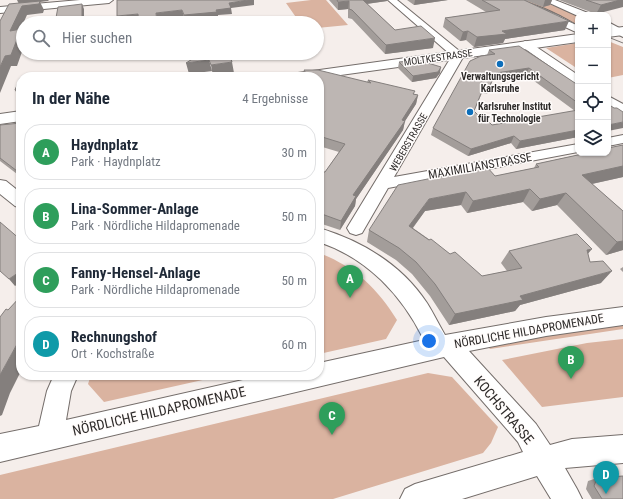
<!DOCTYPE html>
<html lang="de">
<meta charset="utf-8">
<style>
body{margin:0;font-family:"Roboto Condensed",sans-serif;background:#f6f6f7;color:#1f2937}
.controls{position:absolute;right:12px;top:12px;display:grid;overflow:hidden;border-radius:8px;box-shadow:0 1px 3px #0004}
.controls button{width:36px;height:36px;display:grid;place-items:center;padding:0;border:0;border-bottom:1px solid #e0e1e3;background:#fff;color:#1f2937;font:20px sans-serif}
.you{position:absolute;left:429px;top:341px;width:14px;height:14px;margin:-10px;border:3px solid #fff;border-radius:50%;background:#1a73e8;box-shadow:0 0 0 6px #1a73e833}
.badge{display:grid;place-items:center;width:26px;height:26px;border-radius:50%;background:#111827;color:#fff;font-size:13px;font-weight:700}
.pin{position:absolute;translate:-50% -33px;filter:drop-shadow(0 1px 2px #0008)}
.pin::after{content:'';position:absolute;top:21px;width:14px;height:12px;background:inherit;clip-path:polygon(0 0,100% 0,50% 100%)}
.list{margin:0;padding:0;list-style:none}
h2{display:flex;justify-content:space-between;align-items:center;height:52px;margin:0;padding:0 16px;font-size:17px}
h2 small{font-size:13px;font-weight:400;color:#747a83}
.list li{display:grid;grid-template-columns:26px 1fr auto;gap:12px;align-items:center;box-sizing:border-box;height:56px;margin:0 8px 8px;padding:0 8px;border:1px solid #e0e1e3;border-radius:16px}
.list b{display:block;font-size:15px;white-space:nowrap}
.list p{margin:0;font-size:13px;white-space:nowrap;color:#747a83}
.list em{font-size:13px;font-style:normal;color:#747a83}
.icon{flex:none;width:22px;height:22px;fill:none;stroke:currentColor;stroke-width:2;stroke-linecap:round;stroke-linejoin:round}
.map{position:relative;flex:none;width:623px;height:499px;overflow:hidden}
.search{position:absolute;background:#fff;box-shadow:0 1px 3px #0004;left:16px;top:16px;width:308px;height:44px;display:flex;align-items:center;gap:10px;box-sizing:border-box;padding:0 14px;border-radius:22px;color:#747a83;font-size:15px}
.panel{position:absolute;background:#fff;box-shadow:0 1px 3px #0004;left:16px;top:72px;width:308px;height:308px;border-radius:16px}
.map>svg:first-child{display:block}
</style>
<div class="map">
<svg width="623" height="499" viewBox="0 0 623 499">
<rect width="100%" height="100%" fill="#f5eeeb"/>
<path fill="#dab3a0" d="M311 0H326L348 25 317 28V23H300L286 3Z
M514 0H544L542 1 578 16V28Z
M608 41 623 47V75L608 78Z
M578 43V69L546 48Z
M319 253C354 266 378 289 397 320L386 339 319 354Z
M623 323V329L490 349 486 345Z
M623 339V397L542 407 502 360 587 343Z
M428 373 452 377 498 427 491 443 483 453 333 499H0V475Z
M91 375H225L104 402 88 384Z"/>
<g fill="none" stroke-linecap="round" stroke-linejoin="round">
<g stroke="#746d6a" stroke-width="2">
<path id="minor" d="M80 0H113L109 3 0 13V7Z
M388 0H397L463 54 462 59 394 177 578 144V152L388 188 362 233 356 235 350 233 347 228 350 223 450 59 451 55Z
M507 0C531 0 557 14 578 26V33Z
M543 0H555L588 13 590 15 578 16Z
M608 22 623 30V37L608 29Z
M525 41 529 42 578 75V84L574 83 521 46 520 44Z
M608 96 623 104V114L618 113 608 106Z
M623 135V143L608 146V138Z
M0 180 6 181 21 193V208L15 206 0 194Z
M319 228C362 241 402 265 427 303 434 314 439 325 445 335L546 317 623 307V325L546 336 469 351 536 424 550 445 572 439 623 435V463L565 468 577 489 582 499H551L537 476 462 499H400L405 489 415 484 523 452 518 442 444 357 0 462V434L39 426 47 391 54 375H78L71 391 66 420 265 375H319V363L424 340C402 295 367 258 319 242Z"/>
</g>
<g stroke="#746d6a" stroke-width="2">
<path id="secondary" d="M623 27V35L608 37V29Z
M578 34V42L319 78 291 77 293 74 298 73Z
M21 111V121L0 124V114Z"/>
</g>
<use href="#minor" fill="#fff" fill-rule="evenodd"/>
<use href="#secondary" fill="#fff" fill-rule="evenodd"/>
<path stroke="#7f7b79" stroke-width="1" d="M522 0 561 16
M556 16 578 25
M608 37 623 43"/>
</g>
<path fill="#a39d9a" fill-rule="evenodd" d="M329 0H387V1L367 4 395 30 433 48 385 54 352 19 348 18V9L338 10Z
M407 0H448L414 5Z
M466 0H552L550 5 543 7 527 1 565 30 505 39 503 43 474 47 466 40 460 41 443 27 445 18 486 12Z
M559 0H623L596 14Z
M489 50 578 85V137L516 149 511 143 468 156 431 135 433 128 487 55ZM526 75 575 111 492 125 484 121 474 111 482 93 487 94 493 80Z
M399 62 440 73 436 78 412 82 398 68Z
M304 70 367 82 368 80 418 95 416 104 405 121 403 130 356 199 355 206 340 230 319 223V172H325L339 152 319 146V77H304Z
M21 123V177L0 161V125Z
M623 145V177L592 184 623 211V250L606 255 557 205 532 211 523 202 467 213 461 205 425 211 413 228 450 254 482 276 507 271 501 263 509 251 588 254 590 262 601 283 520 305 515 311 449 325 430 296 412 274 396 260 367 242 369 230 495 176 534 168 536 164Z
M623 267V272L620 269Z
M597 478 623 499H592L586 489 588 481Z"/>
<path fill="#847f7d" d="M17 0H49L48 1 40 2 44 10 43 13 27 15 15 41 10 31 19 4Z
M248 0H254V5L231 8 232 14 218 15V17L185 21 184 15 229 3Z
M359 0H387V1L358 5Z
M415 0H448L414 5Z
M545 0H552L550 5 543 7Z
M620 0H623V7L596 14 601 5Z
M349 1 348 9 338 10V2Z
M82 4 84 9V23H55Z
M182 10 184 16 157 19 158 23H157L156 13Z
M138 14 140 20 119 22 117 16Z
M569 21 565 30 505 39 503 43 474 47 477 37 502 31Z
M21 29 23 32V49L17 66H11L0 93V67L5 56Z
M468 31 466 40 460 41 463 32Z
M435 38 433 48 385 54 386 45Z
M209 60 212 71 189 74 186 63Z
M232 62 234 73 213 76 211 65Z
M441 67 440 73 436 78 412 82 413 76Z
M529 68 526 75 493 80 487 94 496 73Z
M21 89V101L15 90Z
M418 95 416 104 405 121 403 130 356 199 355 206 340 230 341 221 353 195Z
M623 122V128L608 131V125Z
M578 130V137L516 149 520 141Z
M514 136 511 143 468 156 471 149Z
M623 166V177L573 188 582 175Z
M530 189 523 202 467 213 473 201Z
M466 192 461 205 425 211 405 238 409 226 429 199Z
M566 193 557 205 532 211 540 199Z
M623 241V250L606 255 617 242Z
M592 249 581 262 587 250Z
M21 271V282L15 286 9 279Z
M612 271 601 283 520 305 515 311 449 325 455 314 520 296Z
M21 338V371L10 393 2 415 0 416V375L16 346Z"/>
<path fill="#bdb6b3" stroke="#847f7d" d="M117 0H248L229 3 231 8 216 10 217 12 184 15 182 10 156 13 157 23H139L138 14 117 16Z
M337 0H363L395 30 421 26 435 38 386 45 352 10 349 9V1L338 2Z
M482 0H524L569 21 502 31 507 34 477 37 468 31 463 32 445 18 500 10Z
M586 0H620L601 5Z
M40 1 39 4 22 6 10 31 21 29 11 55 5 56 0 67V21L9 4Z
M82 4V20L55 23 58 7Z
M519 46 578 85V103L529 68 496 73 489 87 484 86 474 111 484 121 487 120 492 125 578 110V130L520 141 514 136 471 149 433 128 470 61 481 56 495 54 489 50Z
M202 53H229L232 62 211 65 209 60 186 63Z
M418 60 441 67 438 72 413 76 399 62Z
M304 70H318L371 83 368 80 415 91 413 94 418 95 402 120 405 121 353 195 356 196 341 221 319 213V172H325L345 144 319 136V77H308Z
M35 76 34 77H26Z
M20 78H21V89L15 90Z
M608 104 614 108H617L623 112V122L608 125Z
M21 123V135L17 136 21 138V174L0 158V125Z
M623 145V166L582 175 623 211V241L617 242 566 193 540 199 530 189 473 201 466 192 429 199 409 226 429 240 431 239 450 254 455 252 482 276 522 268 509 251 577 234 592 249 587 250 590 262 603 261 612 271 520 296 523 300 455 314 435 284 416 262 399 248 369 230 398 185 487 167 495 176 539 167 536 164 587 153H608V148Z
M0 222 21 240V271L9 279 0 271Z
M21 296V338L16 346 0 375V317L6 309 8 310Z
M623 476V499H602L594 486 597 478Z"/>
<g fill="#0c6eba" stroke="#fffcfb" stroke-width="1.5">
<circle cx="500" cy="64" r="4"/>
<circle cx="470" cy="112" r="4"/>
</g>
<g text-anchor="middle" stroke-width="3" stroke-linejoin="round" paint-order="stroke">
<g font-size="10" fill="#2e2b2a" stroke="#fffcfb">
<text transform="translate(438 57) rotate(-8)" y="4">MOLTKESTRASSE</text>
<text transform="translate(408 142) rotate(-60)" y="4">WEBERSTRASSE</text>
</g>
<g font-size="10" font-weight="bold" fill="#2e2b2a" stroke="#fffcfb">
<text x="500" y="80">Verwaltungsgericht<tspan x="500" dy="12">Karlsruhe</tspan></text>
<text x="478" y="110" text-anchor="start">Karlsruher Institut<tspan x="478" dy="12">für Technologie</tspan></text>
</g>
<g font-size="12" fill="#2e2b2a" stroke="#fffcfb">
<text transform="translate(480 166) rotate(-10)" y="4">MAXIMILIANSTRASSE</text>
<text transform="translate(529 331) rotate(-10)" y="4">NÖRDLICHE HILDAPROMENADE</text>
</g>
<g font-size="14" fill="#2e2b2a" stroke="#fffcfb">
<text transform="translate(504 410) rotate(50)" y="5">KOCHSTRASSE</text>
<text transform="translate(159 411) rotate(-13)" y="5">NÖRDLICHE HILDAPROMENADE</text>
</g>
</g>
</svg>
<div class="controls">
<button>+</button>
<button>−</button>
<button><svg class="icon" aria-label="locate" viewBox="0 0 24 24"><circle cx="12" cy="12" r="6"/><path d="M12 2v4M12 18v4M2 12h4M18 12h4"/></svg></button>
<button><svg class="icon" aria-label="layers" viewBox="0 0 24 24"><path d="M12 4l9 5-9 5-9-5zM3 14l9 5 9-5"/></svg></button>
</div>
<div class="you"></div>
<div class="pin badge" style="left:350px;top:298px;background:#2e9e5b">A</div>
<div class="pin badge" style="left:571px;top:379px;background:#2e9e5b">B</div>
<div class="pin badge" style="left:332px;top:435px;background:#2e9e5b">C</div>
<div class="pin badge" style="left:606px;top:494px;background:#0f9aa8">D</div>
<div class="search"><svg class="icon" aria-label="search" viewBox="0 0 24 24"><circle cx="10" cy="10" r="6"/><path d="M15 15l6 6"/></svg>Hier suchen</div>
<section class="panel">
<h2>In der Nähe<small>4 Ergebnisse</small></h2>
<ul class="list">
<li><span class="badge" style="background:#2e9e5b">A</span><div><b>Haydnplatz</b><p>Park · Haydnplatz</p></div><em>30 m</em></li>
<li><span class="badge" style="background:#2e9e5b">B</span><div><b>Lina-Sommer-Anlage</b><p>Park · Nördliche Hildapromenade</p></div><em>50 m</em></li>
<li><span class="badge" style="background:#2e9e5b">C</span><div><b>Fanny-Hensel-Anlage</b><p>Park · Nördliche Hildapromenade</p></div><em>50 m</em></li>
<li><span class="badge" style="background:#0f9aa8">D</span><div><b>Rechnungshof</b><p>Ort · Kochstraße</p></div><em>60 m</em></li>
</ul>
</section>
</div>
